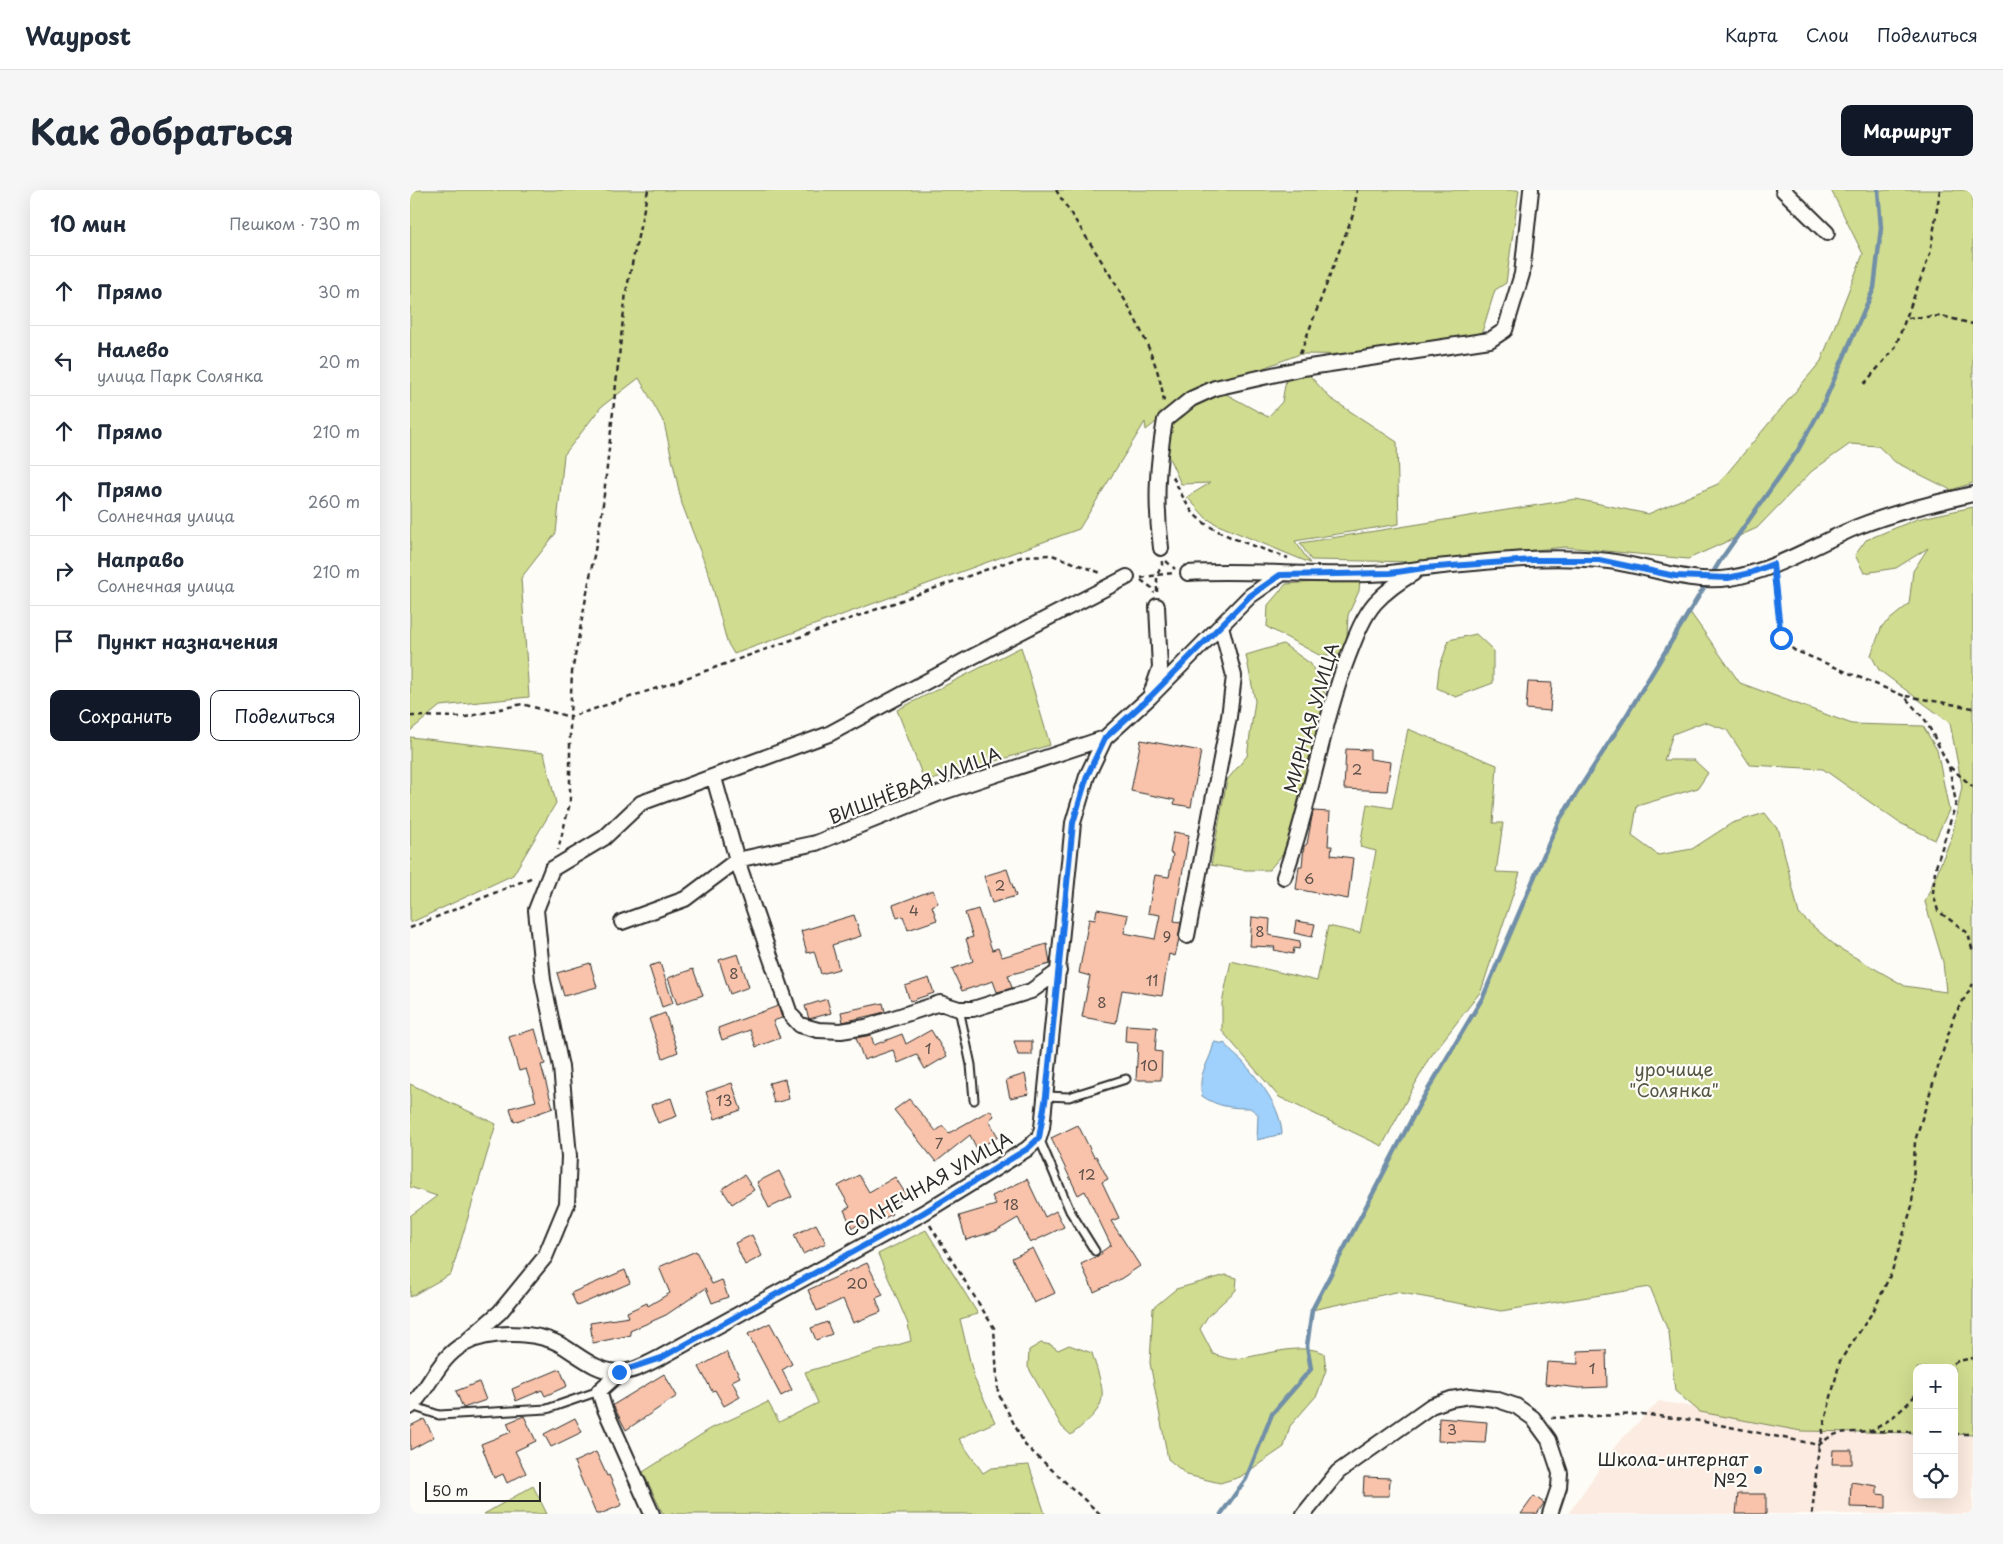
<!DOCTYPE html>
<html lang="ru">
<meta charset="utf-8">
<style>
body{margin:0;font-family:"Playpen Sans",sans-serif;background:#f6f6f7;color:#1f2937}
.controls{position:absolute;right:15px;bottom:15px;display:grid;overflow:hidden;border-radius:10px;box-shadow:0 5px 20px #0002}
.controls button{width:45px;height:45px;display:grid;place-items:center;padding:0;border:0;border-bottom:1px solid #e0e1e3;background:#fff;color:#1f2937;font:25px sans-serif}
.scale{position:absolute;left:15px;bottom:12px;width:116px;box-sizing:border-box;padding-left:5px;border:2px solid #2b2b2b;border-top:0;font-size:14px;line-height:18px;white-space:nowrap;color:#2b2b2b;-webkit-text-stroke:4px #fdfcf7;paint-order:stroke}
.stop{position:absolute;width:15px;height:15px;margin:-11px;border:4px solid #1a73e8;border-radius:50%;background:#fff}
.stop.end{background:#1a73e8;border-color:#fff;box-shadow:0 1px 5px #0008}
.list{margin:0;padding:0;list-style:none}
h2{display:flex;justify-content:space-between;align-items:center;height:65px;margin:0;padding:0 20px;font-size:21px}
h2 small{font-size:16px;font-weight:400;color:#747a83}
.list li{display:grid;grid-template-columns:32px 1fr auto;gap:15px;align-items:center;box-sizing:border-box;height:70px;padding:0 20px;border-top:1px solid #e0e1e3}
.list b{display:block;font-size:19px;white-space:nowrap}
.list p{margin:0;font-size:16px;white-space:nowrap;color:#747a83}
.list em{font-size:16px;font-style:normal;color:#747a83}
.actions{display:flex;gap:10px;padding:15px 20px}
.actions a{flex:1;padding:11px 0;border:1px solid #111827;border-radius:10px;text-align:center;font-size:18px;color:#111827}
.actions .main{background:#111827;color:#fff}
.icon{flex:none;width:28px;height:28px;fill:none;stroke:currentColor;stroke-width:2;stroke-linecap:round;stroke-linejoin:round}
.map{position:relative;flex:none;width:1563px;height:1324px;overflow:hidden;border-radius:10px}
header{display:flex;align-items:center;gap:30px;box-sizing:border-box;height:70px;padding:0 25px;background:#fff;border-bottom:1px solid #e0e1e3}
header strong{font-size:24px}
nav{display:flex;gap:28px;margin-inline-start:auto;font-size:18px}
.intro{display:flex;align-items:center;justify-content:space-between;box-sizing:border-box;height:120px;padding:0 30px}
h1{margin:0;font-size:35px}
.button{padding:12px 22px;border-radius:10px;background:#111827;color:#fff;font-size:18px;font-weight:700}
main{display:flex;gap:30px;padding:0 30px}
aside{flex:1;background:#fff;border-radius:10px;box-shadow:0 5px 20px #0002}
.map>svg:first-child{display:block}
</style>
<header>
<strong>Waypost</strong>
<nav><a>Карта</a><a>Слои</a><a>Поделиться</a></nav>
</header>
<div class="intro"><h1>Как добраться</h1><a class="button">Маршрут</a></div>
<main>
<aside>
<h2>10 мин<small>Пешком · 730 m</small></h2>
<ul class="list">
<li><svg class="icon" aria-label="ahead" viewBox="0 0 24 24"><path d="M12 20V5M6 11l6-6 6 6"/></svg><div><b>Прямо</b></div><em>30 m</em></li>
<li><svg class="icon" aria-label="left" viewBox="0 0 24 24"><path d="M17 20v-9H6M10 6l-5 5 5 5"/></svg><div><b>Налево</b><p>улица Парк Солянка</p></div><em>20 m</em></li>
<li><svg class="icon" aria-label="ahead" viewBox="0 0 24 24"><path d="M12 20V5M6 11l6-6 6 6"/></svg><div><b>Прямо</b></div><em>210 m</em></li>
<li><svg class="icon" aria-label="ahead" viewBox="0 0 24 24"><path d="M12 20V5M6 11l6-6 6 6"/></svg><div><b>Прямо</b><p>Солнечная улица</p></div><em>260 m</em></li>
<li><svg class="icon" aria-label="right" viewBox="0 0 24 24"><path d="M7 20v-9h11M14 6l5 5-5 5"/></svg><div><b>Направо</b><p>Солнечная улица</p></div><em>210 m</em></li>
<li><svg class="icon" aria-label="arrive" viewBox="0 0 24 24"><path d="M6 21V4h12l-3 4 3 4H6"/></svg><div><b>Пункт назначения</b></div></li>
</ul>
<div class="actions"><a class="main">Сохранить</a><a>Поделиться</a></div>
</aside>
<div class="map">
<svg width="1563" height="1324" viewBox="0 0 1563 1324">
<rect width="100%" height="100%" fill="#fdfcf7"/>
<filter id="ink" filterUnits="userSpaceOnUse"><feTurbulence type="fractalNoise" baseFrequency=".02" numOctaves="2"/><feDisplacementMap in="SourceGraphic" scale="10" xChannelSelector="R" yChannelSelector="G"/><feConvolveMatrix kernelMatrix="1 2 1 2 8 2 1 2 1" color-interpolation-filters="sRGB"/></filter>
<g filter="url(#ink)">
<path fill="#fcebe0" d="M1249 1211 1421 1242 1507 1244V1305H1544V1245L1563 1246V1324H1158L1206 1255Z"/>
<path fill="#d0dc8f" stroke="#7e845d" d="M0 0H1109L1096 93 1085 100 1072 142 984 165 890 164 779 206 736 240 735 232 669 339 324 464 317 452 300 387 272 314 254 233 229 188 191 217 154 265 146 343 111 388 119 507 30 516 0 541Z
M1421 0H1563V293L1541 300 1485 272 1468 256 1440 254 1402 281 1347 338 1278 369 1155 357 1008 372 901 370 890 353 1166 309 1238 324 1308 294 1411 171 1453 64Z
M893 178 920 208 987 252 989 334 885 351 900 373 808 335 796 328 777 307 800 293 771 294 755 259 754 241 781 209 805 198 858 227 872 212 877 184Z
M1563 317V1245L1544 1244V1178H1507V1243L1391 1241 1290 1222 1265 1201 1259 1143 1240 1097 1091 1121 986 1102 902 1120 1009 915 1073 807 1148 632 1280 422 1330 493 1442 534 1513 536 1527 560 1539 620 1525 650 1488 632 1413 579 1340 575 1317 540 1294 532 1263 544 1254 570H1284L1298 583 1288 598 1227 616 1222 646 1248 665 1282 659 1322 633 1355 623 1369 641 1389 724 1427 757 1495 796 1536 802 1533 772 1515 712 1542 646 1552 596 1540 533 1469 480 1461 465 1472 436 1499 414 1503 381 1518 358 1486 378 1454 383 1445 365 1456 350 1507 329Z
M950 389 949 401 938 425 936 465H909L857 437 858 415 876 394Z
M1066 444 1083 460V493L1046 507 1027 498 1029 479 1039 450Z
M873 454 901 474 916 506 888 610 878 658 859 680H833L801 675 817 590 837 566 845 511 836 465Z
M611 457 640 555 515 592 487 520Z
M998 539 1087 575 1083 633H1093L1086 682 1110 683 1071 801 1018 870 972 956 869 907 812 841V813L821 771 907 791 918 736 950 743 966 661 950 657 957 614 982 618Z
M0 547 134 563 146 613 103 685 0 733Z
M0 894 86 934 41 1084 0 1107V1026L27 1006 0 997Z
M516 1040 568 1124 550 1129 564 1188 585 1232 549 1249 573 1283 581 1278 619 1275 635 1324H253L233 1282 300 1239 358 1212 369 1232 408 1213 395 1182 501 1151 498 1134 468 1064Z
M816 1085 827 1088 826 1100 798 1126 790 1139 803 1164C810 1166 819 1170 826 1169 852 1166 890 1152 914 1163L916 1180 907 1205 880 1236 874 1257 830 1287 810 1293 777 1285 758 1269 740 1173 743 1118 766 1099Z
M631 1153 641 1155 648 1160 659 1155 682 1163C696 1209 701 1213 661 1245L652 1237 618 1177 619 1160Z
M123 1296 137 1324H74Z"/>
<path fill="#9fd1fc" stroke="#718fa8" d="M804 852 816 854C820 862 826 865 832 871 850 891 871 917 872 944L847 950 848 924 840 918C822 918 808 917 792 906 787 881 800 874 804 852Z"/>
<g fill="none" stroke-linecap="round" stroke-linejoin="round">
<path stroke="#718fa8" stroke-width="4.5" d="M811 1324 836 1289 862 1224 901 1179 897 1156 902 1120 1009 915 1073 807 1148 632 1218 523 1310 371 1388 260 1412 217 1464 98 1471 38 1468 0"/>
</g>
<path fill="#f8c3aa" stroke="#2b2b2b" d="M1118 492 1142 493 1140 521 1116 519Z
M731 550 791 561 781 617 764 614 765 610 721 601Z
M936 559 960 560V569L981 572 977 601 934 599Z
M903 621 920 622 918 656H922L921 665 943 668 938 709 886 699 889 676H892L894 656 897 654Z
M764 642 779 645 764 731 771 732 769 749 765 766 759 764 752 806 712 800 706 833 672 827 680 786 669 783 679 729 685 730 687 719 718 725 714 743 745 749 750 725 738 723 745 685 759 687 763 664 760 663Z
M597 679 606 706 582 713 574 686Z
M523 700 528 713 522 716 527 730 498 740 493 726 487 728 483 715Z
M568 719 582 760 588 758 592 767 637 754 640 774 598 785 602 798 587 802 583 791 552 801 542 779 563 771 556 749 563 747 555 723Z
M444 725 451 746 422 755 429 779 411 784 404 761 397 763 391 741Z
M842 727 860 729 859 745 890 751 889 759 884 758 883 764 864 760 865 757 840 756Z
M886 731 905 734 902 747 884 743Z
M328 764 339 797 320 804 309 770Z
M180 773 187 797 154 806 147 783Z
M250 773 263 813 252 817 239 776Z
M283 779 293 805 267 814 258 788Z
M519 788 524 803 500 811 495 796Z
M417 809 421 823 399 829 395 816Z
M473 813 475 822 433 832 431 822Z
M368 816 372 828 363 831 370 848 346 857 340 840 312 850 308 838Z
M255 823 268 862 253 868 239 829Z
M716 835 747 837 745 861 752 862 751 890H726L728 853 715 852Z
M125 839 135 874 131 875 143 918 104 932 100 918 126 911 116 879 109 881 99 847Z
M521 840 537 866 515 879 507 865 488 873 483 860 454 870 446 848 461 845 464 855 492 844 496 854Z
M604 851H622V865H608Z
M615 884 619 904 600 908 596 890Z
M375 889 379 909 364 913 359 893Z
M322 893 331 920 305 929 296 902Z
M261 908 267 926 248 933 241 915Z
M499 909 526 941 533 936 539 943 580 920 584 926 579 930 588 947 567 959 560 945 526 972 484 920Z
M668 935 684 967 686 966 698 989 692 992 709 1028 701 1031 730 1076 709 1090 684 1102 671 1074 692 1064 691 1062 701 1055 675 1001 668 1005 641 948Z
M369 981 382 1007 359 1018 347 992Z
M334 985 344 1000 322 1014 312 999Z
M449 985 459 1002 485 987 497 1006 478 1018 482 1024 468 1032 466 1027 442 1038 434 1020 440 1017 428 996Z
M617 989 635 1027 646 1021 654 1037 620 1053 608 1028 586 1041 556 1050 549 1026 586 1015 582 1006Z
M406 1034 416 1053 393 1064 384 1045Z
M342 1045 352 1066 335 1075 325 1053Z
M623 1058 645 1103 624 1113 602 1068Z
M286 1061 302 1094 312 1090 318 1107 302 1113 296 1098 256 1125 220 1141 221 1145 183 1153 180 1133 219 1127 217 1122 237 1113 238 1116 260 1103 249 1077Z
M457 1073 473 1105 466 1108 471 1122 443 1133 433 1109 407 1121 398 1100Z
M215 1080 220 1093 167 1116 161 1103Z
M417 1132 422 1144 406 1150 401 1138Z
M360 1133 382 1174 372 1180 382 1200 371 1206 338 1144Z
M1196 1160 1197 1197 1169 1198 1135 1194 1137 1172 1168 1174 1167 1161Z
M316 1162 330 1187 322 1191 330 1207 314 1216 305 1200 302 1201 289 1177Z
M150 1179 157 1196 135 1206 132 1200 106 1211 102 1199Z
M254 1184 267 1206 216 1240 203 1215Z
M69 1192 76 1210 53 1218 46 1201Z
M114 1226 126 1251 105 1261 116 1283 97 1293 93 1284 84 1288 71 1254 101 1242 97 1233Z
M165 1228 172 1242 141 1257 134 1244Z
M1029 1228 1077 1232 1075 1253 1028 1251Z
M14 1229 24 1247 0 1260V1236Z
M1423 1260H1442V1274H1422Z
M186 1262 197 1286 199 1285 212 1315 190 1324H186L164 1272Z
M954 1287 980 1288 979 1306H953Z
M1441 1292 1467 1296V1304L1476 1305V1318L1440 1317Z
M1328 1304H1356V1324H1326Z
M1124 1306 1134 1313 1127 1324H1111Z"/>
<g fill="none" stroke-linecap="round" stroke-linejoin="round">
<g stroke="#2b2b2b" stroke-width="11">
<path id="service" d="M549 819 561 875 564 910
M636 906 659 907 716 889
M629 948 660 1021 685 1061
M2 1216 29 1225 137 1219 189 1201"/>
</g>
<g stroke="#2b2b2b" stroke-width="18">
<path id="minor" d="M1373 0 1417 43
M751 358C745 312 747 276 755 230L781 209 805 198 893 178 1080 150 1095 140 1112 84 1121 0
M778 383C845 379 913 388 980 383 992 382 1004 379 1016 378 1072 372 1132 365 1189 370 1233 373 1275 395 1320 388 1364 381 1406 354 1447 337 1485 322 1524 313 1563 304
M741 504 750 478 747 416
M304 588 327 670 380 824 390 835 408 840 431 841 456 837 530 813 549 819H563L621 801 649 781
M874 687C901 614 911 536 939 464 946 446 953 427 965 413 977 400 990 391 1004 383
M212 732 275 709 327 670 406 653 530 603 695 548
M777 746 819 527 824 486 811 436
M57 1151 90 1122 135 1067 157 1014 159 966 151 877 133 790 126 720 142 679 194 648 231 613 419 544 558 469 717 387
M209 1183 189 1201 194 1217 242 1324
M0 1217C20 1198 28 1168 54 1154 80 1140 128 1141 153 1156 171 1167 186 1181 208 1182 222 1183 239 1173 251 1167L513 1023 617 959 629 948 632 938 663 633 677 586 695 548 740 507 840 406 870 385
M894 1324 928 1282 1021 1216 1041 1209 1060 1206 1085 1209 1106 1216 1123 1228 1139 1250 1150 1283 1149 1297 1140 1324"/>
</g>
<path stroke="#2b2b2b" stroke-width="2.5" stroke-dasharray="5 4" stroke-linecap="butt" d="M238 0 216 102 192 323 162 482 160 527 265 492 614 366 642 365 691 383
M646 0C681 57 748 147 754 213
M1530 0 1520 64 1496 128 1532 126 1563 134
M890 164 944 22 947 0
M1454 194 1485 158 1496 128
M763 287C769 299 775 313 784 324 805 346 849 357 878 368
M756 371 765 379
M731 388 747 385 752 375V371
M731 390 742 398 744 403
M1364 391 1371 448 1384 460 1494 506 1516 531 1539 576 1546 613 1525 680 1523 703 1528 721 1558 743 1563 762
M747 402V385L764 383
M1496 506 1563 518
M0 526 56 527 112 514 160 527V613L148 660
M1540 577 1563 597
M0 738 123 687
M520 1035 584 1138 588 1203 615 1255 690 1324
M1536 1178 1548 1171 1563 1168
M1141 1228 1231 1224 1290 1231 1409 1255C1429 1238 1434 1244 1457 1241 1472 1239 1498 1215 1507 1203
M1460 1241 1507 1242
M1544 1244H1563
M1402 1324 1409 1255 1430 1171 1464 1120 1482 1081 1502 1016 1505 951 1544 826 1563 794"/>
<use href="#service" stroke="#fdfcf7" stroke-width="7"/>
<use href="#minor" stroke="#fdfcf7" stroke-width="14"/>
</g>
</g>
<g fill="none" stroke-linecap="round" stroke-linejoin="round" filter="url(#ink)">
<path stroke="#1a73e8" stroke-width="6" d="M209 1182 251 1168 513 1023 617 959 629 948 636 906 663 633 677 586 695 548 740 507 840 406 870 385 980 383 1014 378 1122 370H1189L1265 386 1318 388 1340 383 1363 374 1371 448"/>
</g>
<circle fill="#1f6fb2" stroke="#fdfcf7" stroke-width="2" cx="1348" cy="1280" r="5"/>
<g text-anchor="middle" stroke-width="4.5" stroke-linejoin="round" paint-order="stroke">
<g font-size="15" fill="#5e514b">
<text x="947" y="585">2</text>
<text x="899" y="694">6</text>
<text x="590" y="701">2</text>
<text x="504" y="726">4</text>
<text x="850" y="747">8</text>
<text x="757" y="752">9</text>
<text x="324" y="789">8</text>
<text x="742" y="796">11</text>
<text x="692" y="818">8</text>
<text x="518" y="864">1</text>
<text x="739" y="881">10</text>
<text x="314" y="916">13</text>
<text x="529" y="959">7</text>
<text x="677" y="990">12</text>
<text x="601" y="1020">18</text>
<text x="447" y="1099">20</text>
<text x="1182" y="1184">1</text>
<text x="1042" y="1245">3</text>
</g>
<g font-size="18" fill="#2b2b2b" stroke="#fdfcf7">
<text transform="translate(902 528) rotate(-74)" y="6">МИРНАЯ УЛИЦА</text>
<text transform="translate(505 596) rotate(-21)" y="6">ВИШНЁВАЯ УЛИЦА</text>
<text transform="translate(518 995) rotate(-30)" y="6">СОЛНЕЧНАЯ УЛИЦА</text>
</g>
<g font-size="18" fill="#545744" stroke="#fdfcf7">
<text x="1264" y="886">урочище<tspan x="1264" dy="21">"Солянка"</tspan></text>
</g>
<g font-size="18" fill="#2b2b2b" stroke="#fdfcf7" text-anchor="end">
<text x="1338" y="1276">Школа-интернат<tspan x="1338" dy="21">№2</tspan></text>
</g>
</g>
</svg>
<div class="controls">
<button>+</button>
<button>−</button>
<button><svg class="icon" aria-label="locate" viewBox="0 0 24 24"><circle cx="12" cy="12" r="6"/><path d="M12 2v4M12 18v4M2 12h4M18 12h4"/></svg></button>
</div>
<div class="scale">50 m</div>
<div class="stop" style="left:1371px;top:448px"></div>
<div class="stop end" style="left:209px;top:1182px"></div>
</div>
</main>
